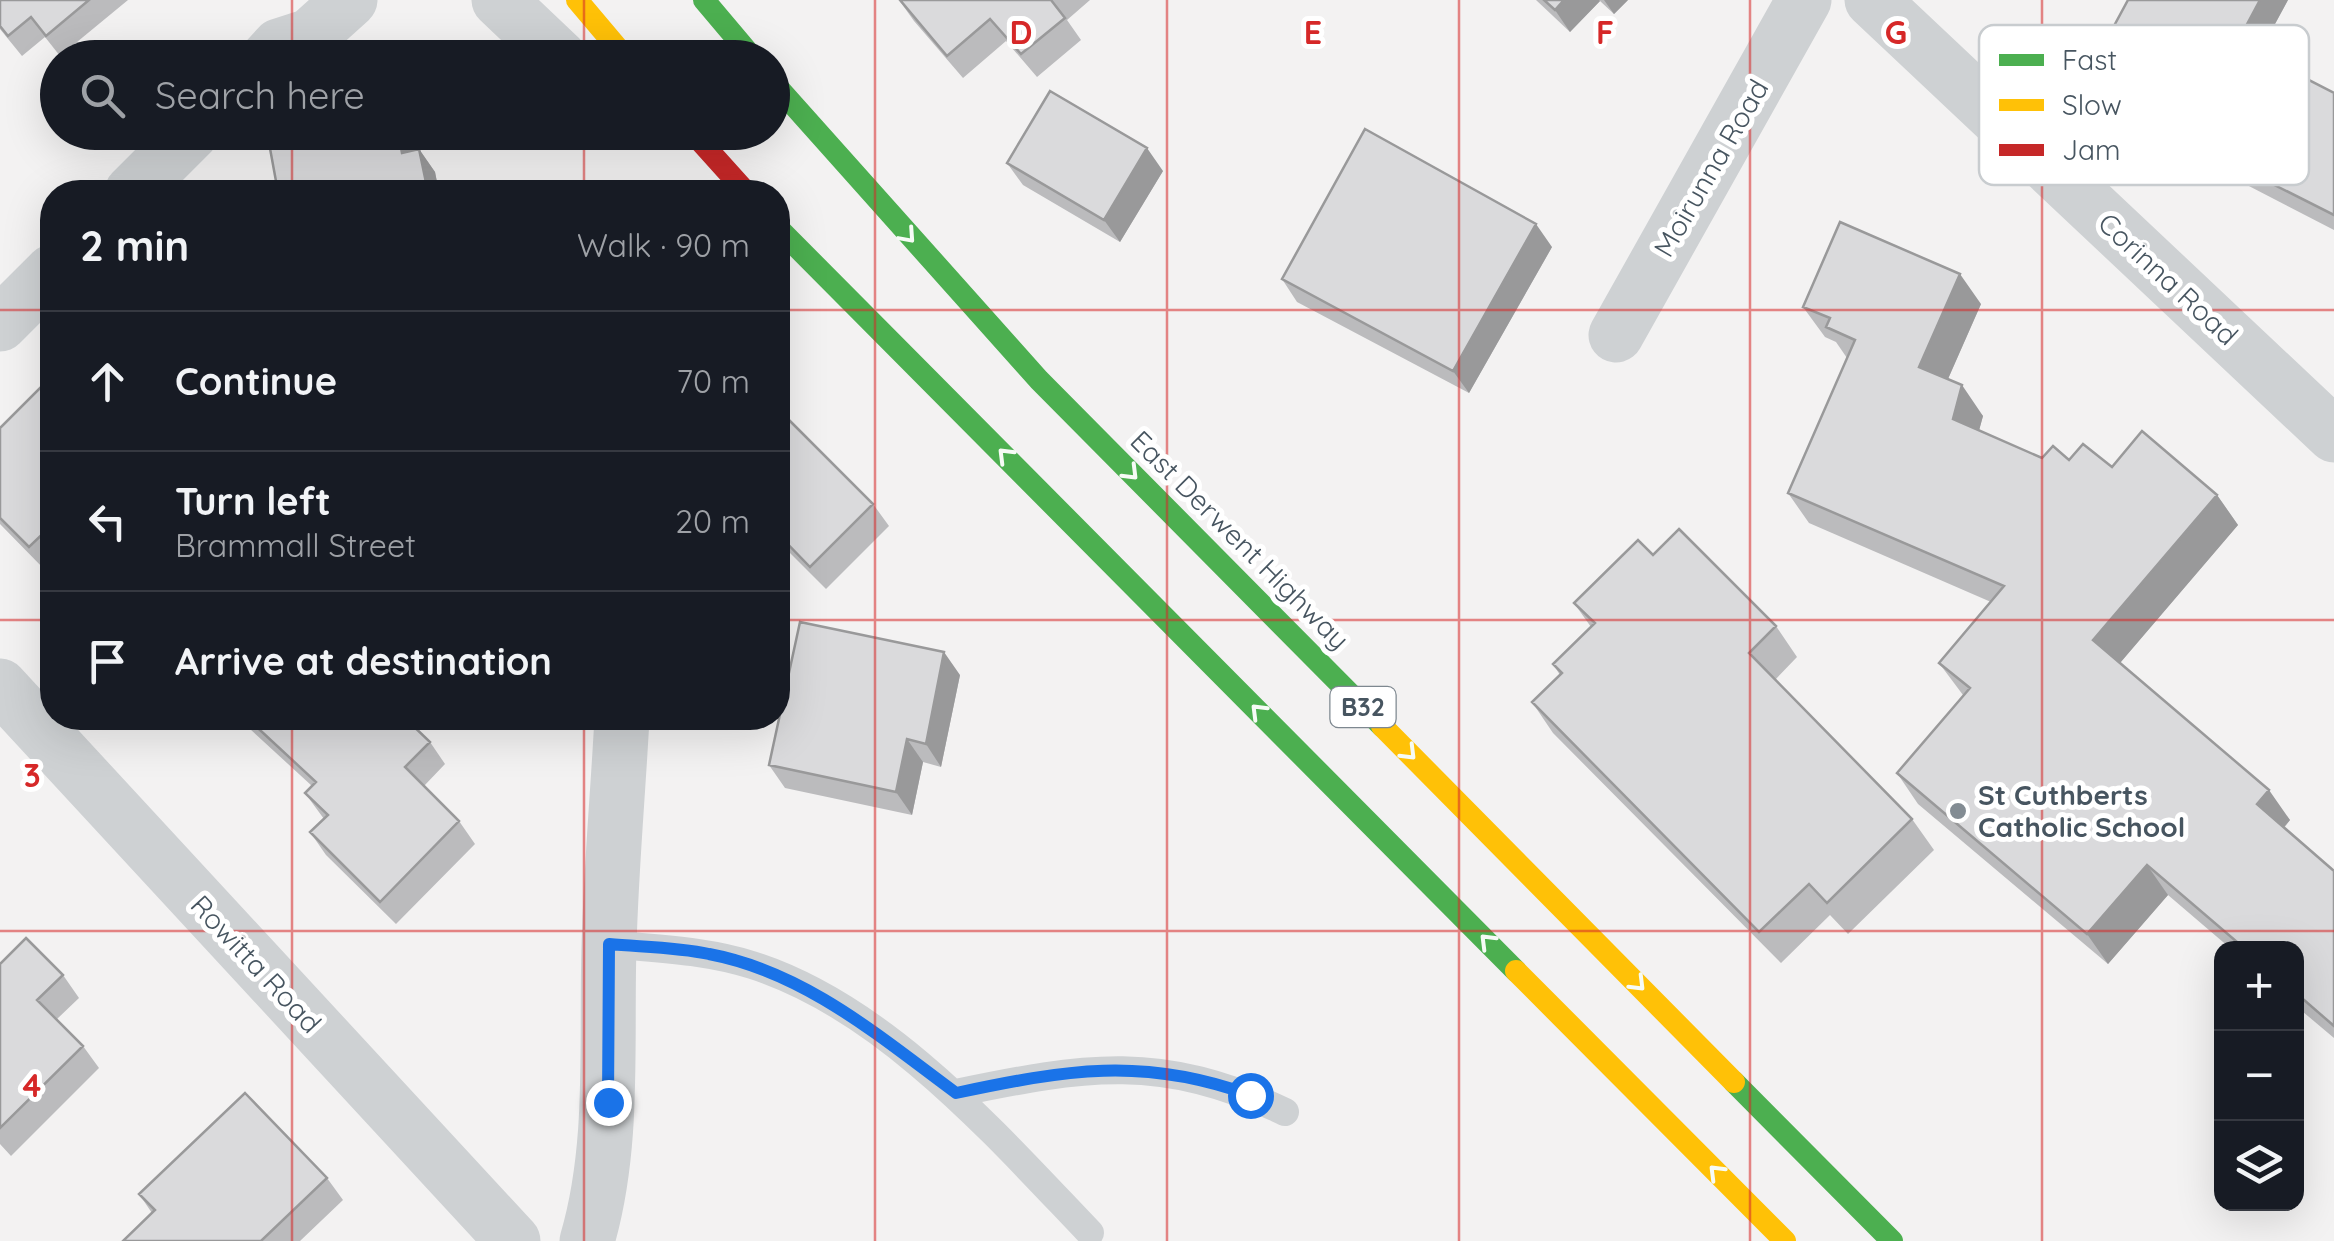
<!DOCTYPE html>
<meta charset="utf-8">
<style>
body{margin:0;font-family:Quicksand,sans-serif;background:#242831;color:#f1f3f6}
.controls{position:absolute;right:30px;bottom:30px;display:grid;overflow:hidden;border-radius:20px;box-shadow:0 10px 40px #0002}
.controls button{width:90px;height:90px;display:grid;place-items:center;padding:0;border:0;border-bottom:2px solid #363941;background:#171b24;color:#f1f3f6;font:50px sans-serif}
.stop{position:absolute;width:30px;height:30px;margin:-22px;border:8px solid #1a73e8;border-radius:50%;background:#fff}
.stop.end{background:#1a73e8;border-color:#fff;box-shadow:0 2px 10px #0008}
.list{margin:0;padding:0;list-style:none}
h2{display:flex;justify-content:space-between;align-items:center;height:130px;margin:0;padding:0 40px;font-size:42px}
h2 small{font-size:32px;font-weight:400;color:#9ea1a6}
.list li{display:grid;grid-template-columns:65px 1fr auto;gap:30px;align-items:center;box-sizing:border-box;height:140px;padding:0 40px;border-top:2px solid #363941}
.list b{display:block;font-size:38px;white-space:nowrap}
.list p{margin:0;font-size:32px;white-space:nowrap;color:#9ea1a6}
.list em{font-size:32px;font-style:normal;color:#9ea1a6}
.icon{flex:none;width:55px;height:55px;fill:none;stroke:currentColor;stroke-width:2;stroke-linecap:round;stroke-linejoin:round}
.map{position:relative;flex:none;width:2334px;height:1241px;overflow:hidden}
.search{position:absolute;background:#171b24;box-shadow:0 10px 40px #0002;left:40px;top:40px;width:750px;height:110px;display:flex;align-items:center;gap:25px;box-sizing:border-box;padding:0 35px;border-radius:55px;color:#9ea1a6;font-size:38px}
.panel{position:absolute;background:#171b24;box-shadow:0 10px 40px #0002;left:40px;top:180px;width:750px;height:550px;border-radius:40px}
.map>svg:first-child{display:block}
</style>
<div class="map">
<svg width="2334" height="1241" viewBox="0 0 2334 1241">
<rect width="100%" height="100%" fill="#f3f2f2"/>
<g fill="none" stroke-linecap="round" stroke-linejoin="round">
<path stroke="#ced1d3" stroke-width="28" d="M609 944C657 949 706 950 752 965 885 1007 997 1136 1090 1233
M956 1093C1086 1066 1161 1053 1285 1112"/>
<path stroke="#ced1d3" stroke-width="55" d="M499 0 560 58
M1872 0 2334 435
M268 58 279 46 310 36 350 0
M132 192 192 132
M0 324 52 272
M1616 335 1804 0
M0 686 513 1241
M587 1241C615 1146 606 1044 609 946 611 870 618 793 622 718"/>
<path stroke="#4caf50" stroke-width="22" d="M704 0 753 58
M772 81 1039 380 1382 726
M778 228 1516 971
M1734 1082 1892 1241"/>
<path stroke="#ffc107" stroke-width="22" d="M577 0 626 58
M1382 726 1734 1082
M1516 971 1785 1241"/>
<path stroke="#c62828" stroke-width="22" d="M692 132 746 192"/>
</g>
<path fill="#bbbbbd" d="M0 0H128L60 56 45 37 22 56 0 29Z
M899 0H1090L1067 20 1081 40 1037 77 1006 41 963 78 914 21Z
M1536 0H1628L1614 14 1600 1 1570 32Z
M2288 0 2259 54 2334 93V230L2245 184 2229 162 2240 139 2117 73 2101 50Z
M410 132 413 151 419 149 435 172 439 192H279Z
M1007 163 1163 171 1120 242 1023 185Z
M1552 247 1469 393 1297 302 1282 279Z
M1981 304 1948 379 1983 416 1979 430 2042 458 2069 460 2112 467 2217 495 2238 525 2120 663 2290 820 2284 828 2334 871V1038L2296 1006V948H2230L2168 895 2108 964 1918 804 1897 773 1963 695 1939 663 1991 602 1809 523 1788 493 1847 358 1836 342 1825 337 1803 307Z
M52 376V563L45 570 0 524V428Z
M778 409 873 504 889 526 826 589 778 541Z
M1653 555 1776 626 1797 657 1775 680 1912 819 1934 850 1848 934 1830 915 1781 963 1553 733 1532 702 1560 675 1553 664 1591 627 1574 603Z
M960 675 941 767 923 762 912 815 785 788 769 765Z
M238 718H333L336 721 430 742 445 764 424 786 459 821 475 844 396 924 326 855 310 832 324 819 305 793 312 786Z
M0 964 63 975 79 998 57 1019 83 1046 99 1068 11 1156 0 1144Z
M327 1178 343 1200 300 1241H123L152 1213 139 1194Z"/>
<path fill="#99999a" d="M1564 0H1599L1600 1 1570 32 1555 10Z
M1604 0H1628L1614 14Z
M2260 0H2288L2252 66 2237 43Z
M398 132H410L418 175 402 153Z
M1147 148 1163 171 1120 242 1104 220Z
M419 149 435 172 439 192H428Z
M1536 224 1552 247 1469 393 1453 371Z
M1960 274 1981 304 1940 397 1919 367Z
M1962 385 1983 416 1974 449 1953 419Z
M2217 495 2238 525 2114 670 2093 640Z
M944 652 960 675 941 767 926 744Z
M907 739 923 762 912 815 896 792Z
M2269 790 2290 820 2278 834 2257 804Z
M2147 865 2168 895 2108 964 2087 934Z"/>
<path fill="#dadadc" stroke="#99999a" stroke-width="2.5" d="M0 0H89L46 36 31 17 8 36 0 26Z
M900 0H1051L1065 18 1021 54 990 19 947 56Z
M1544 0H1564L1555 10Z
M2128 0H2260L2237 43 2334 93V215L2229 162 2246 128 2101 50Z
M1050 91 1147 148 1104 220 1007 163Z
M1365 129 1536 224 1453 371 1282 279Z
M267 132H398L402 153 419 149 428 192H309L308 186 278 192Z
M1840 222 1960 274 1919 367 1962 385 1953 419 2042 458 2053 446 2069 460 2083 444 2112 467 2142 431 2217 495 2093 640 2269 790 2257 804 2334 871V1026L2296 993V948H2244L2147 865 2087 934 1897 773 1970 688 1939 663 2004 586 1788 493 1855 340 1826 327 1830 318 1803 307Z
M52 376V525L29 547 0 518V428Z
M778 409 873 504 810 567 778 534Z
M1679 529 1776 626 1749 653 1912 819 1827 903 1809 884 1759 932 1532 702 1562 673 1553 664 1595 623 1574 603 1638 540 1653 555Z
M800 622 944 652 926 744 907 739 896 792 769 765Z
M247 718H333L336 721 339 718H405L430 742 405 767 459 821 380 902 310 832 328 815 305 793 316 782Z
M26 938 63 975 37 1000 83 1046 0 1128V964Z
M245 1093 327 1178 261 1241H123L155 1210 139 1194Z"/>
<defs><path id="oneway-chevron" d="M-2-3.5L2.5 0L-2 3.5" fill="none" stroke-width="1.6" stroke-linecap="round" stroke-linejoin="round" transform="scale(2.5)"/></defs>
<g stroke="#f6fbf6">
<use href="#oneway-chevron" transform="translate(908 236) rotate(48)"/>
<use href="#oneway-chevron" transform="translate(1005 455) rotate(-135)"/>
<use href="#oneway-chevron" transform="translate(1131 473) rotate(45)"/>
<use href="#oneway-chevron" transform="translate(1258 711) rotate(-135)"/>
<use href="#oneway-chevron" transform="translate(1409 753) rotate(45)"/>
<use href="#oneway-chevron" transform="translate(1487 941) rotate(-135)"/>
<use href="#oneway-chevron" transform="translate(1638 984) rotate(45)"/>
<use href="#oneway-chevron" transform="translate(1716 1172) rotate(-135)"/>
</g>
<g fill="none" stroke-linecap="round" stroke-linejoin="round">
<path stroke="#1a73e8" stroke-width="12" d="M608 1102 609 944C642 947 677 947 709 954 805 972 880 1037 956 1093 1065 1070 1142 1056 1250 1095"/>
</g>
<path fill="none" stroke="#d62828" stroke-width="2.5" stroke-opacity="0.55" d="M292 0V58M584 0V58M875 0V1241M1167 0V1241M1459 0V1241M1750 0V1241M2042 0V1241M292 132V192M584 132V192M0 310H52M778 310H2334M0 620H52M778 620H2334M292 718V1241M584 718V1241M0 931H2334"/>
<circle fill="#838c93" stroke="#fff" stroke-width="4" cx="1958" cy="811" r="10"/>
<g text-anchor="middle" stroke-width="10" stroke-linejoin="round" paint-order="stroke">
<rect fill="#fff" stroke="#7e8890" stroke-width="2.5" x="1330.5" y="687" width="65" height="40" rx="8"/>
<g font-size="25" font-weight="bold" fill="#475560">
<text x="1363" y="716">B32</text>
</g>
<g font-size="28" fill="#475560" stroke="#fff">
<text transform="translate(1711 168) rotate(-60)" y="10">Moirunna Road</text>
<text transform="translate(2168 279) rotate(43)" y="10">Corinna Road</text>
<text transform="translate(1240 540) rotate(45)" y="10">East Derwent Highway</text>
<text transform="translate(256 964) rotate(47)" y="10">Rowitta Road</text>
</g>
<g font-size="28" font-weight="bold" fill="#475560" stroke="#fff" text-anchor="start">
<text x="1978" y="805">St Cuthberts<tspan x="1978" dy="32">Catholic School</tspan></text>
</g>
</g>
<rect x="1979" y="25" width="330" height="160" rx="15" fill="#fff" stroke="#c8cccf" stroke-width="2.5"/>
<rect x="1999" y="54" width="45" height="12" fill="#4caf50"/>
<rect x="1999" y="99" width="45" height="12" fill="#ffc107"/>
<rect x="1999" y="144" width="45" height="12" fill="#c62828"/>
<g font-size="28" fill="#475560">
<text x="2062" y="70">Fast</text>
<text x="2062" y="115">Slow</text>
<text x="2062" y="160">Jam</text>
</g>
<g font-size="32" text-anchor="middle" font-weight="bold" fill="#d62828" stroke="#fff" stroke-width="10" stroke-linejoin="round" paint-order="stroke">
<text x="1021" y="44">D</text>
<text x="1313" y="44">E</text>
<text x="1605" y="44">F</text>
<text x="1896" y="44">G</text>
<text x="32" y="787">3</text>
<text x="32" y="1097">4</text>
</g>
</svg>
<div class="controls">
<button>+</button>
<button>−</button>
<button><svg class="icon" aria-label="layers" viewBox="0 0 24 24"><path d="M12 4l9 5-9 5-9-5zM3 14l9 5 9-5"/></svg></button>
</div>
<div class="stop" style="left:1250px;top:1095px"></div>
<div class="stop end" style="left:608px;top:1102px"></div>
<div class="search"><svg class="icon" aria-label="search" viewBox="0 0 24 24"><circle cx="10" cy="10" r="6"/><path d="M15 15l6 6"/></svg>Search here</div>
<section class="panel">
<h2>2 min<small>Walk · 90 m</small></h2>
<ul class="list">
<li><svg class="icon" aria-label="ahead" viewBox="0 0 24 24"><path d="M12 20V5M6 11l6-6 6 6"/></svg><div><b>Continue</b></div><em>70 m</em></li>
<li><svg class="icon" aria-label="left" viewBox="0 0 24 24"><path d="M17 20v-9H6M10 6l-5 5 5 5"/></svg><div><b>Turn left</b><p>Brammall Street</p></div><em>20 m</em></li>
<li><svg class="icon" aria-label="arrive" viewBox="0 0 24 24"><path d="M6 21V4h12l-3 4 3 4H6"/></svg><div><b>Arrive at destination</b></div></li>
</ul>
</section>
</div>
